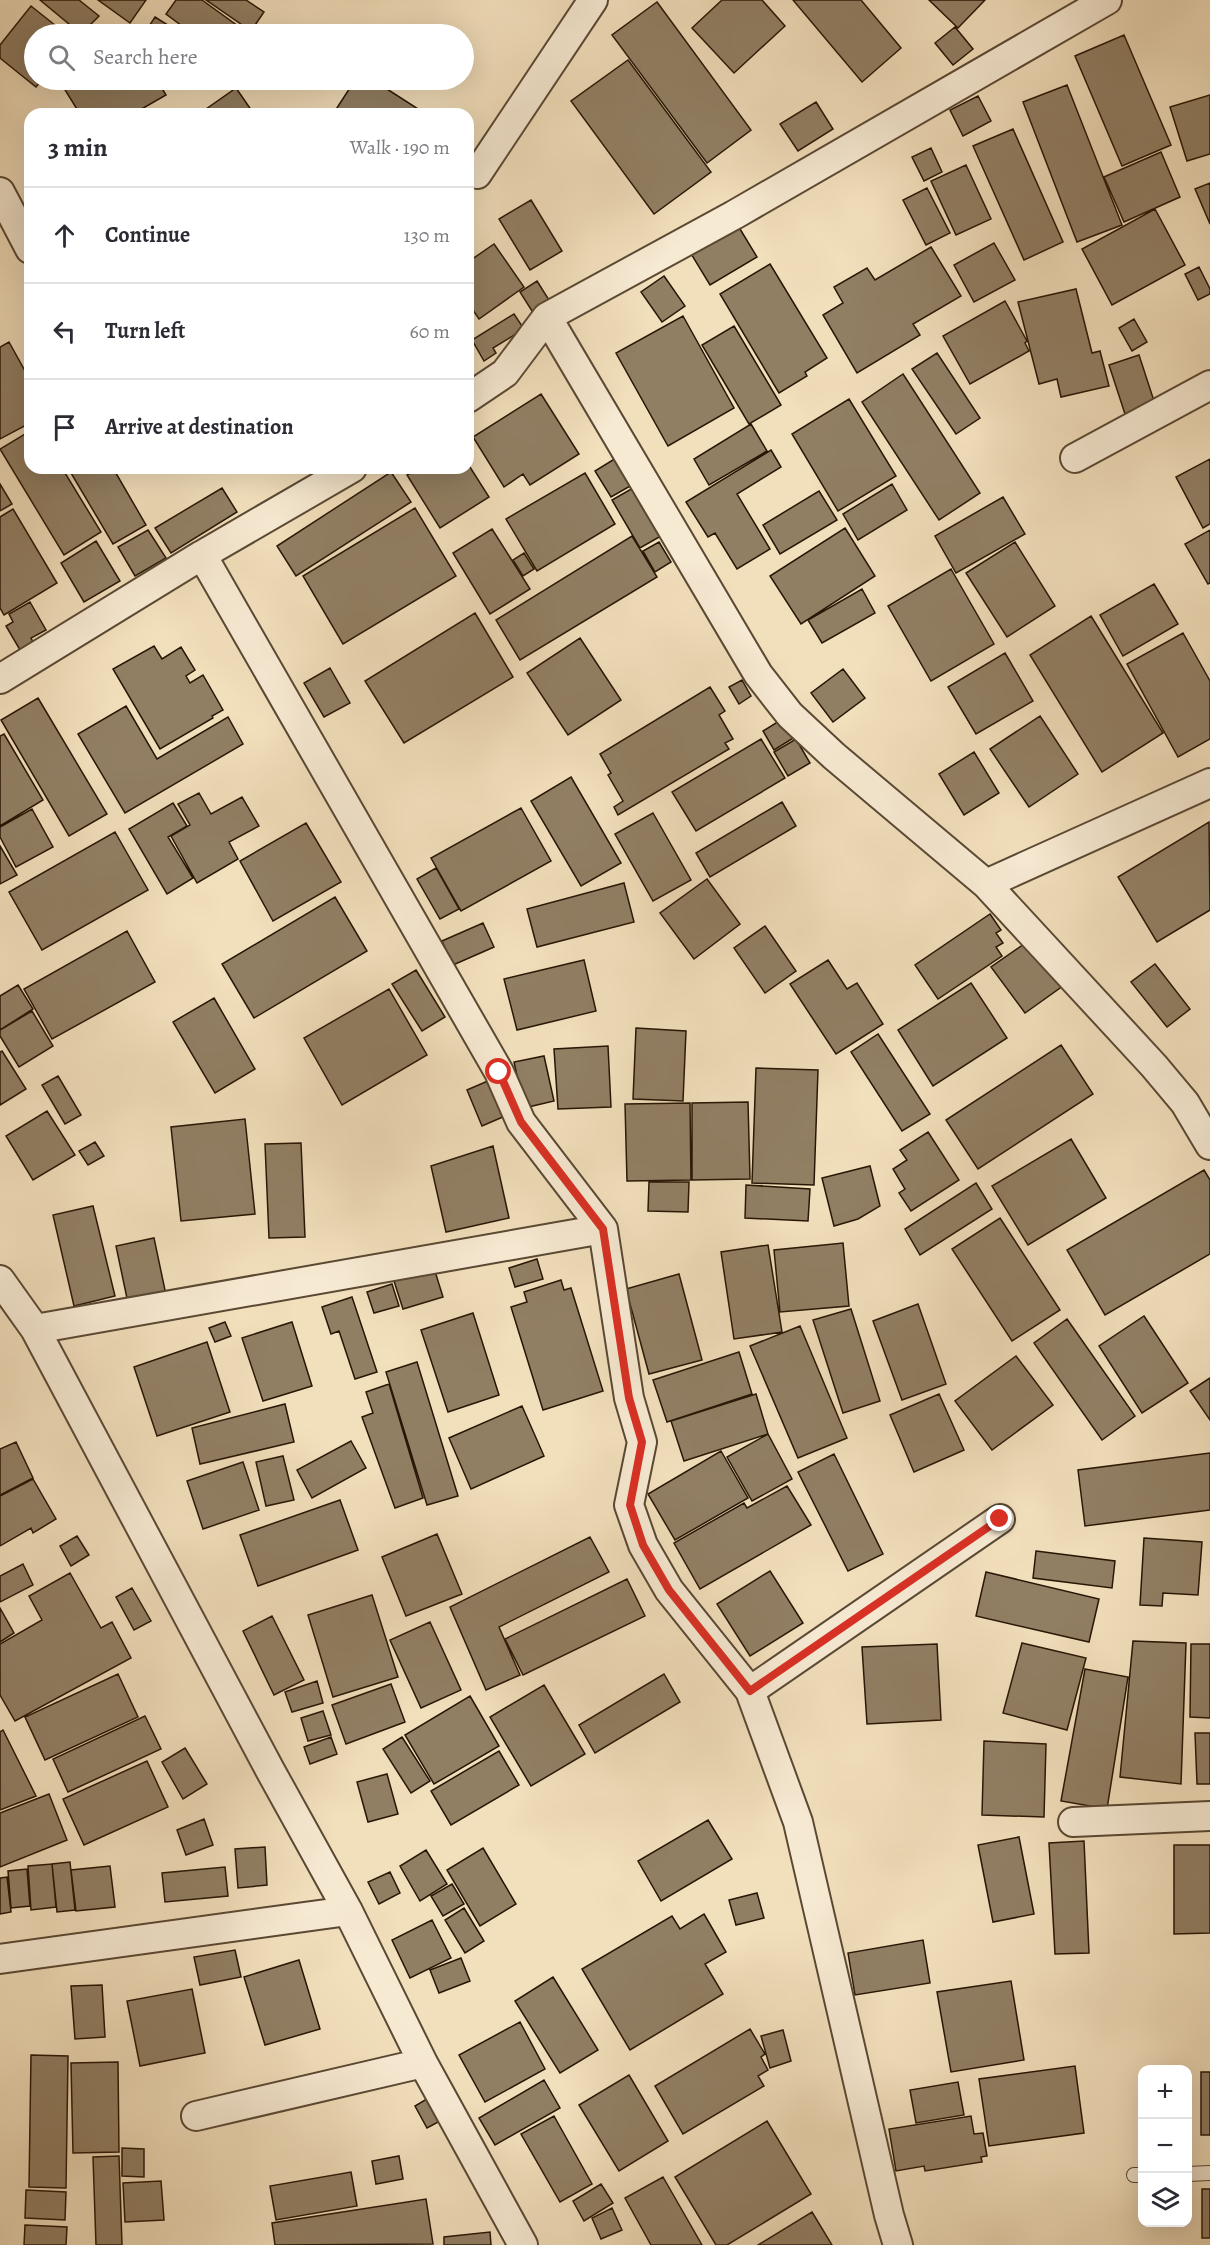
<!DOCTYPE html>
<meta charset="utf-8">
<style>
body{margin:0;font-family:Alegreya,serif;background:#f7f7f7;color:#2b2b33}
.controls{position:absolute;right:18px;bottom:18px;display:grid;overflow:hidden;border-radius:12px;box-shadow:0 6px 24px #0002}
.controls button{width:54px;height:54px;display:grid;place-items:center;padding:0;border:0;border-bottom:2px solid #e1e1e2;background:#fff;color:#2b2b33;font:30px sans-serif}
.stop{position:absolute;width:18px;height:18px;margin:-14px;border:4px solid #d93025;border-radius:50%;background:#fff}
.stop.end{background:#d93025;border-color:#fff;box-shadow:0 2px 6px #0008}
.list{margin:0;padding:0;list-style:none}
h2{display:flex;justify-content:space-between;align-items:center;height:78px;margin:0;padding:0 24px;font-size:26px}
h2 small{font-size:20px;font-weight:400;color:#7c7c81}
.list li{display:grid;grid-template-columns:39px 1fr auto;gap:18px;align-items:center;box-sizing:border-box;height:96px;padding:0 24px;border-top:2px solid #e1e1e2}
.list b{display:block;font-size:22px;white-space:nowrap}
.list em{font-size:20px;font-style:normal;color:#7c7c81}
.icon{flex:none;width:33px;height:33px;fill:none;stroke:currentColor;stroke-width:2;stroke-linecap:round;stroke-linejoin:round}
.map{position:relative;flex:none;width:1210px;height:2245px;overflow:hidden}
.search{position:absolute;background:#fff;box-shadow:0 6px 24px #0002;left:24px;top:24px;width:450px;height:66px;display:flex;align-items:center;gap:15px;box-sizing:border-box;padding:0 21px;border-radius:33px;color:#7c7c81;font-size:22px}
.panel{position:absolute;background:#fff;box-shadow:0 6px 24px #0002;left:24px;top:108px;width:450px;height:366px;border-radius:18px}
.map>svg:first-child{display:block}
</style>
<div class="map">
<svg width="1210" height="2245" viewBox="0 0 1210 2245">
<rect width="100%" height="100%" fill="#f2dfbc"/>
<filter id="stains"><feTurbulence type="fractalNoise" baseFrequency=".00333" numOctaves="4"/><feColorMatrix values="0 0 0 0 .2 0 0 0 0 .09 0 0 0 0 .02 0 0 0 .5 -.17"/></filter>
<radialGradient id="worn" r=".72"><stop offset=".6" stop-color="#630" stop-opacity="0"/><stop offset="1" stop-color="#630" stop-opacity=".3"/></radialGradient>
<path fill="#917f64" stroke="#281605" stroke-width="1.5" d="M40 0H79L99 16 81 34Z
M98 0H146L130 23Z
M176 0H202L249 34H193L166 14Z
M206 0H246L264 12 251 31Z
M722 0H762L785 26 734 73 692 28Z
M793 0H861L901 48 862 82Z
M929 0H985L958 28Z
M657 2 751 130 707 163 612 35Z
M31 6 66 34H34V80H42L36 87 0 58V45Z
M155 17 182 34H144Z
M955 27 973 49 953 65 935 43Z
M1124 35 1171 145 1122 166 1075 56Z
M628 60 711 172 654 214 571 101Z
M71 80H157L166 95 133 114H80L62 85Z
M355 80H373L426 114H333Z
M1067 85 1122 225 1077 242 1023 102Z
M236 88 254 114H199Z
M1210 95V154L1187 161 1170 107Z
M978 96 991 121 963 136 950 110Z
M816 102 833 129 798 151 780 124Z
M1013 129 1063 242 1024 260 973 146Z
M931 148 942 172 924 181 912 157Z
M1161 152 1180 197 1124 222 1104 177Z
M966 165 991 219 956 235 931 181Z
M1210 183V224L1195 189Z
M927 188 950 233 926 245 903 200Z
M531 200 562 251 530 270 499 219Z
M1155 209 1185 265 1112 305 1082 249Z
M737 224 757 257 710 285 690 252Z
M994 243 1015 280 974 302 954 265Z
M494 244 524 287 479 319 468 303V262Z
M931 247 961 296 913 324 920 335 857 373 823 315 843 303 834 287 867 268 875 280Z
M770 264 827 358 805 372 807 376 779 393 720 294Z
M1199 267 1210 289V294L1198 300 1185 274Z
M664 276 685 306 662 322 641 292Z
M537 281 554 308 537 319 520 292Z
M1076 289 1092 353 1100 351 1109 386 1061 397 1057 379 1039 384 1018 302Z
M1005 301 1027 341 1025 343 1029 351 970 384 943 336Z
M514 314 524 329 493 348 496 353 484 361 472 340Z
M683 316 734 408 668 446 616 353Z
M1134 319 1147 342 1132 351 1119 328Z
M734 326 781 405 749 424 702 345Z
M9 342 30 380V423L0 439V347Z
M937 353 980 418 956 434 912 369Z
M1139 355 1155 404 1125 414 1109 365Z
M903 374 980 493 939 520 862 402Z
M541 394 579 454 530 485 523 474 504 487 473 437Z
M849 399 896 476 838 511 792 434Z
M751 424 767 451 709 485 694 459Z
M30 431V468H62L101 532 64 555 0 449Z
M771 450 781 467 737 494 770 549 737 569 715 533 708 537 686 502Z
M616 458 632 485 611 497 595 471Z
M1210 459V524L1203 528 1176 477Z
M468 464 489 497 440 528 407 475 419 468H468Z
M68 468H113L146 525 113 544Z
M391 472 411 502 296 576 277 546Z
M585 473 615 524 537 571 506 519Z
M0 484 12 504 0 511Z
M892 484 907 510 858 540 843 514Z
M222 488 237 512 171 553 155 528Z
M633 488 661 536 640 548 612 500Z
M819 491 837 520 780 554 763 525Z
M1003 497 1025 534 956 573 935 536Z
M415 508 456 576 343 644 303 576Z
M13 509 57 583 4 615 0 608V517Z
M845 528 875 576 801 624 770 576Z
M492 529 530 589 490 614 453 553Z
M148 530 166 558 135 576 118 547Z
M1210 530V583L1208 584 1185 544Z
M632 536 657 577 520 660 496 620Z
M96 541 120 581 84 602 61 563Z
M659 542 671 562 655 572 643 551Z
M1015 542 1055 606 1007 637 966 573Z
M524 553 534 569 523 576 513 560Z
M951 569 994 644 931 681 888 606Z
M1154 584 1178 624 1123 656 1100 615Z
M862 589 875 613 822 643 808 620Z
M30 602 46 630 31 638 33 642 20 650 6 626 13 622 9 614Z
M475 613 513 677 404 743 365 681Z
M1091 616 1163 733 1102 772 1030 655Z
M1183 633 1210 681V739L1178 757 1127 664Z
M580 638 621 700 568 735 527 673Z
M154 646 162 659 181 647 195 670 186 676 190 683 203 675 223 710 212 716 213 718 160 749 113 669Z
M1005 653 1033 701 976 734 948 687Z
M330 668 350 703 324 717 304 683Z
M843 669 865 698 833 722 811 693Z
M742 680 751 696 739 704 729 687Z
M710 687 725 711 719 715 733 739 725 743 729 749 618 815 614 807 623 801 608 775 611 773 600 754Z
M38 698 107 814 69 836 1 720Z
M126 706 157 759 228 717 243 744 125 813 78 734Z
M1040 716 1078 774 1029 807 990 749Z
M784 718 795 737 774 750 763 731Z
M4 734 43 800 0 826V736Z
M761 739 785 778 696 831 672 792Z
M796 739 810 763 788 776 774 752Z
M974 752 999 793 964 815 939 774Z
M571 777 621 863 581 886 531 801Z
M199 793 211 814 242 797 259 826 229 842 238 859 197 883 171 836 190 825 178 804Z
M782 802 796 826 710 877 696 853Z
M173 803 187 826 168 837 193 878 167 894 129 829Z
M521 808 551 861 461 911 431 858Z
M32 809 53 847 16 867 0 837V827Z
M653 813 691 880 653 901 615 834Z
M1209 822 1210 910 1157 942 1118 877Z
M306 823 341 882 273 921 240 861Z
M115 832 148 890 42 950 9 892Z
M0 846 17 875 0 884Z
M436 868 459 909 440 919 417 879Z
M707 879 740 924 694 959 660 913Z
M624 883 634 922 537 947 527 909Z
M335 897 367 951 254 1018 222 964Z
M990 914 1001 930 996 933 1003 943 996 947 1002 956 938 999 915 965Z
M483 923 494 947 453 965 442 941Z
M765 926 796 971 765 993 734 948Z
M127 931 155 982 52 1039 24 989Z
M1034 937 1067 983 1025 1013 991 967Z
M584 960 596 1011 517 1030 504 979Z
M828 960 847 989 857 983 883 1024 836 1054 790 984Z
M1155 964 1190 1009 1167 1027 1131 982Z
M416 970 445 1017 422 1031 392 984Z
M971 983 1007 1038 933 1086 898 1030Z
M18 985 33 1009 0 1030V996Z
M389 989 427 1055 342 1105 304 1038Z
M214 998 255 1069 215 1093 173 1022Z
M32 1011 53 1046 19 1067 0 1036V1030Z
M636 1028 686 1031 683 1101 633 1099Z
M878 1034 930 1114 902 1131 851 1052Z
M1061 1045 1093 1094 978 1169 946 1120Z
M608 1046 611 1107 558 1109 554 1049Z
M2 1051 26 1089 0 1105V1052Z
M544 1056 554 1101 524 1108 514 1062Z
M756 1068 818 1070 814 1185 752 1183Z
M58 1076 81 1115 65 1124 42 1085Z
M490 1080 505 1116 482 1126 467 1090Z
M748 1102 750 1179 692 1180V1103Z
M690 1103 691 1180 627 1181 625 1104Z
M47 1111 75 1155 33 1180 6 1136Z
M245 1119 255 1214 181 1221 171 1127Z
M928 1132 959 1180 911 1211 899 1193 905 1189 893 1169 907 1160 900 1150Z
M1071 1139 1106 1198 1028 1245 992 1186Z
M95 1142 104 1156 88 1165 79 1151Z
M301 1143 305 1237 269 1238 265 1144Z
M493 1146 509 1218 446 1232 431 1166Z
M870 1166 880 1206 858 1219 834 1226 822 1178Z
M1204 1170 1210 1180V1254L1105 1315 1067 1250Z
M649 1182H689L688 1212 648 1211Z
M976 1183 992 1209 920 1255 905 1229Z
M746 1185 810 1189 808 1221 745 1218Z
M93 1206 115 1296 74 1306 53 1215Z
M1000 1218 1060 1310 1012 1341 952 1249Z
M154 1238 166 1295 128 1303 116 1246Z
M843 1243 849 1306 780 1312 774 1250Z
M768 1245 782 1332 734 1339 721 1252Z
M537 1259 543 1279 515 1287 509 1268Z
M434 1268 443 1297 403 1309 394 1281Z
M679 1274 702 1360 649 1374 626 1289Z
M561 1280 564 1290 571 1288 603 1391 543 1410 511 1307 527 1302 524 1292Z
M392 1284 399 1306 374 1313 367 1292Z
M352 1297 377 1372 355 1379 339 1331 331 1334 322 1307Z
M918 1304 946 1384 902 1400 873 1321Z
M851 1309 880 1401 843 1413 813 1320Z
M473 1313 499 1395 448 1412 421 1330Z
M1144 1316 1188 1383 1142 1413 1099 1346Z
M1067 1319 1135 1416 1102 1440 1034 1343Z
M225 1322 231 1336 215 1342 209 1328Z
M292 1322 312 1386 263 1401 242 1338Z
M800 1326 847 1438 798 1458 750 1346Z
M207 1342 230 1412 157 1436 134 1367Z
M739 1352 752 1394 667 1422 653 1380Z
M1016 1356 1053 1405 992 1450 955 1401Z
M417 1362 458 1496 427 1505 386 1372Z
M1210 1378V1420L1190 1391Z
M389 1384 423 1498 395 1508 362 1417 373 1413 366 1392Z
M756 1394 768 1434 684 1461 671 1421Z
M939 1394 964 1450 914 1472 890 1415Z
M285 1404 294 1442 200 1464 192 1428Z
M522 1406 544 1456 471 1489 449 1438Z
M768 1434 792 1479 752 1501 727 1457Z
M351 1441 366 1468 312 1498 297 1470Z
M16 1442 33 1478 0 1495V1449Z
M721 1451 748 1498 675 1540 648 1494Z
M1210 1453V1510L1085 1526 1078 1470Z
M834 1454 883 1554 848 1571 798 1472Z
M283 1456 294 1500 266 1506 256 1462Z
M243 1462 259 1510 203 1529 187 1481Z
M33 1479 56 1519 33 1533 31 1528 0 1546V1496Z
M787 1486 811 1525 700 1589 674 1543 744 1503 747 1508Z
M340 1500 358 1550 258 1586 240 1535Z
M437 1534 462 1594 406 1616 382 1557Z
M77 1536 89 1555 71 1566 60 1546Z
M590 1537 609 1572 499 1627 520 1675 486 1690 450 1607Z
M1144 1538 1202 1542 1198 1595 1163 1593 1162 1606 1140 1605Z
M1036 1551 1115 1561 1112 1588 1033 1578Z
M23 1564 33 1585 0 1602V1576Z
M770 1571 803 1623 750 1656 717 1604Z
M986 1572 1099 1599 1089 1642 976 1616Z
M70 1573 101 1628 112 1622 131 1658 15 1721 0 1695V1644L42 1620 29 1596Z
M627 1579 645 1616 523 1675 505 1639Z
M132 1588 151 1621 134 1630 116 1597Z
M372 1595 398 1677 333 1697 308 1615Z
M0 1608 14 1633 0 1642Z
M272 1616 304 1680 274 1695 243 1631Z
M430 1622 461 1690 421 1708 390 1640Z
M1133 1641 1186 1643 1181 1784 1120 1777Z
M1022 1643 1086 1658 1067 1730 1003 1713Z
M937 1644 941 1720 867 1724 862 1647Z
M1191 1644H1210V1718L1190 1717Z
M1085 1669 1128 1677 1107 1809 1061 1801Z
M118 1674 138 1717 45 1760 25 1717Z
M664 1674 680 1702 595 1753 579 1725Z
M317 1681 323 1703 292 1712 285 1692Z
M391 1684 405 1722 346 1744 332 1705Z
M544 1685 585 1754 531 1786 490 1717Z
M470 1696 499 1746 434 1784 405 1735Z
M323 1711 331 1735 308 1741 301 1718Z
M145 1716 161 1749 68 1792 53 1759Z
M3 1730 36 1796 0 1810V1732Z
M1195 1733H1210V1784H1197Z
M331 1737 337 1754 310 1764 304 1747Z
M402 1737 430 1781 411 1793 383 1749Z
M984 1741 1046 1744 1044 1817 982 1815Z
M185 1748 207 1784 183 1799 162 1762Z
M499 1751 519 1785 451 1825 431 1791Z
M147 1761 168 1807 84 1845 63 1799Z
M387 1774 398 1814 368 1822 357 1782Z
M49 1794 67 1840 0 1867V1813Z
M204 1819 213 1845 186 1855 177 1830Z
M708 1820 732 1859 661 1901 638 1861Z
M1019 1837 1034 1914 993 1922 978 1845Z
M1084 1841 1089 1953 1055 1954 1049 1843Z
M1174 1845H1210V1933L1174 1934Z
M265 1847 267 1885 238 1888 235 1849Z
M483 1848 516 1904 480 1926 447 1870Z
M426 1850 447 1884 420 1901 400 1866Z
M70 1862 75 1910 57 1912 52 1864Z
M52 1864 56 1907 31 1910 28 1866Z
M110 1866 115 1907 76 1911 71 1870Z
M225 1867 228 1896 165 1902 162 1873Z
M27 1869 30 1906 11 1908 8 1871Z
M390 1872 400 1893 379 1904 368 1882Z
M7 1877 11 1912 0 1914V1878Z
M452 1884 464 1904 443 1916 431 1896Z
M757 1893 764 1918 736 1925 729 1900Z
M464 1908 484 1941 465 1953 445 1920Z
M704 1914 726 1952 705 1964 723 1994 630 2050 582 1969 672 1916 680 1929Z
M432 1920 451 1958 410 1978 392 1940Z
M923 1940 930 1983 855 1995 848 1953Z
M235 1950 241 1977 200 1985 194 1957Z
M461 1958 470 1981 439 1993 430 1970Z
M299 1960 320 2029 265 2045 244 1977Z
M553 1977 598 2050 560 2073 515 2001Z
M1011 1981 1024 2060 951 2072 937 1992Z
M102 1985 105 2037 75 2039 71 1986Z
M192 1989 205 2053 140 2066 127 2001Z
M520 2022 545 2069 485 2102 459 2055Z
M750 2029 765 2054 761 2057 768 2070 758 2076 764 2086 683 2134 655 2086Z
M783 2030 791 2061 770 2068 761 2036Z
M31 2055 68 2056 66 2188 29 2187Z
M118 2062 119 2152 73 2153 71 2063Z
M1075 2066 1084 2133 989 2146 979 2079Z
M1201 2072H1210V2135H1201Z
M629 2075 668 2141 619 2171 579 2105Z
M544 2080 560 2108 495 2145 479 2118Z
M958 2082 964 2115 916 2123 910 2090Z
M430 2097 442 2120 427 2128 415 2106Z
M554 2116 592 2184 560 2202 521 2134Z
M971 2116 974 2134 983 2133 987 2156 981 2157 982 2162 925 2171 924 2166 896 2171 889 2129Z
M767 2121 811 2194 727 2245H716L675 2177Z
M122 2148 144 2149V2177L122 2176Z
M119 2156 122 2245H96L93 2157Z
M399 2156 403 2179 376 2184 372 2161Z
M351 2172 357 2206 276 2220 270 2186Z
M663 2177 702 2245H651L625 2198Z
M161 2181 164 2220 125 2222 123 2183Z
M601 2184 613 2203 584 2221 573 2201Z
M1202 2189H1210V2238H1202Z
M26 2190 66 2192 65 2220 25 2218Z
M426 2199 433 2244 275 2245 272 2223Z
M612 2208 622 2230 601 2239 592 2218Z
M812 2212 832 2245H758Z
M25 2225 67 2227 66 2245H24Z
M490 2232 491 2245H444V2237Z"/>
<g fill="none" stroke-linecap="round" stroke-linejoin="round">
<g stroke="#5a4833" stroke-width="16">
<path id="lane" d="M1188 2174 1210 2173
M1134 2175H1142"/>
</g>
<g stroke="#5a4833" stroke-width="32">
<path id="street" d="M477 174 593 0
M0 192 30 249
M547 317 758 674 790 715 834 756 986 884 1154 1066 1185 1103 1210 1145
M468 398 505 373 547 317 734 215 1107 0
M1075 458 1210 385
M202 555 499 1072 521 1122 603 1229 629 1398 642 1442 629 1505 643 1545 669 1590 750 1691 798 1822 889 2215 898 2245
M0 679 202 555 352 468
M986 884 1210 783
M0 1280 35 1329 270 1770 348 1911 423 2063 523 2245
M35 1329 603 1229
M750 1691 1000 1519
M1073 1822 1210 1816
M0 1959 348 1911
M196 2116 423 2063"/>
</g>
<use href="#lane" stroke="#f7ead3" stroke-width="14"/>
<use href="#street" stroke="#f7ead3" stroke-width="28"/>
</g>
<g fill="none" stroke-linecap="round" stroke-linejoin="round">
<path stroke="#d93025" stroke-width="8" d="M499 1072 521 1122 603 1229 629 1398 642 1442 630 1505 643 1545 669 1590 750 1691 1000 1519"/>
</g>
<rect width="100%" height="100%" filter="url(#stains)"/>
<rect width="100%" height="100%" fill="url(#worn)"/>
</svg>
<div class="controls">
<button>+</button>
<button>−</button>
<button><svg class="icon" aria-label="layers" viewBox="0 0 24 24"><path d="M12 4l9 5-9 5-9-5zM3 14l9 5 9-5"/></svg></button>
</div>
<div class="stop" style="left:499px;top:1072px"></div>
<div class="stop end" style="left:1000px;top:1519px"></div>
<div class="search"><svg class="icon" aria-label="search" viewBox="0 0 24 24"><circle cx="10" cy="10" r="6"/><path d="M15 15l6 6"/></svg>Search here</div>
<section class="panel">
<h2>3 min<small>Walk · 190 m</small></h2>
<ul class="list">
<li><svg class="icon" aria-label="ahead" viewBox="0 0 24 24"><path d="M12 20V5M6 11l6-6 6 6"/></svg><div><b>Continue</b></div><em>130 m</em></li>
<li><svg class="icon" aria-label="left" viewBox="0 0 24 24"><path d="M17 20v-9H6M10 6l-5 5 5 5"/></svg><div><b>Turn left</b></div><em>60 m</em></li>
<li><svg class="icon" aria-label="arrive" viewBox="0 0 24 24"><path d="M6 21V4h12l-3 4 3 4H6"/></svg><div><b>Arrive at destination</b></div></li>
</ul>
</section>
</div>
